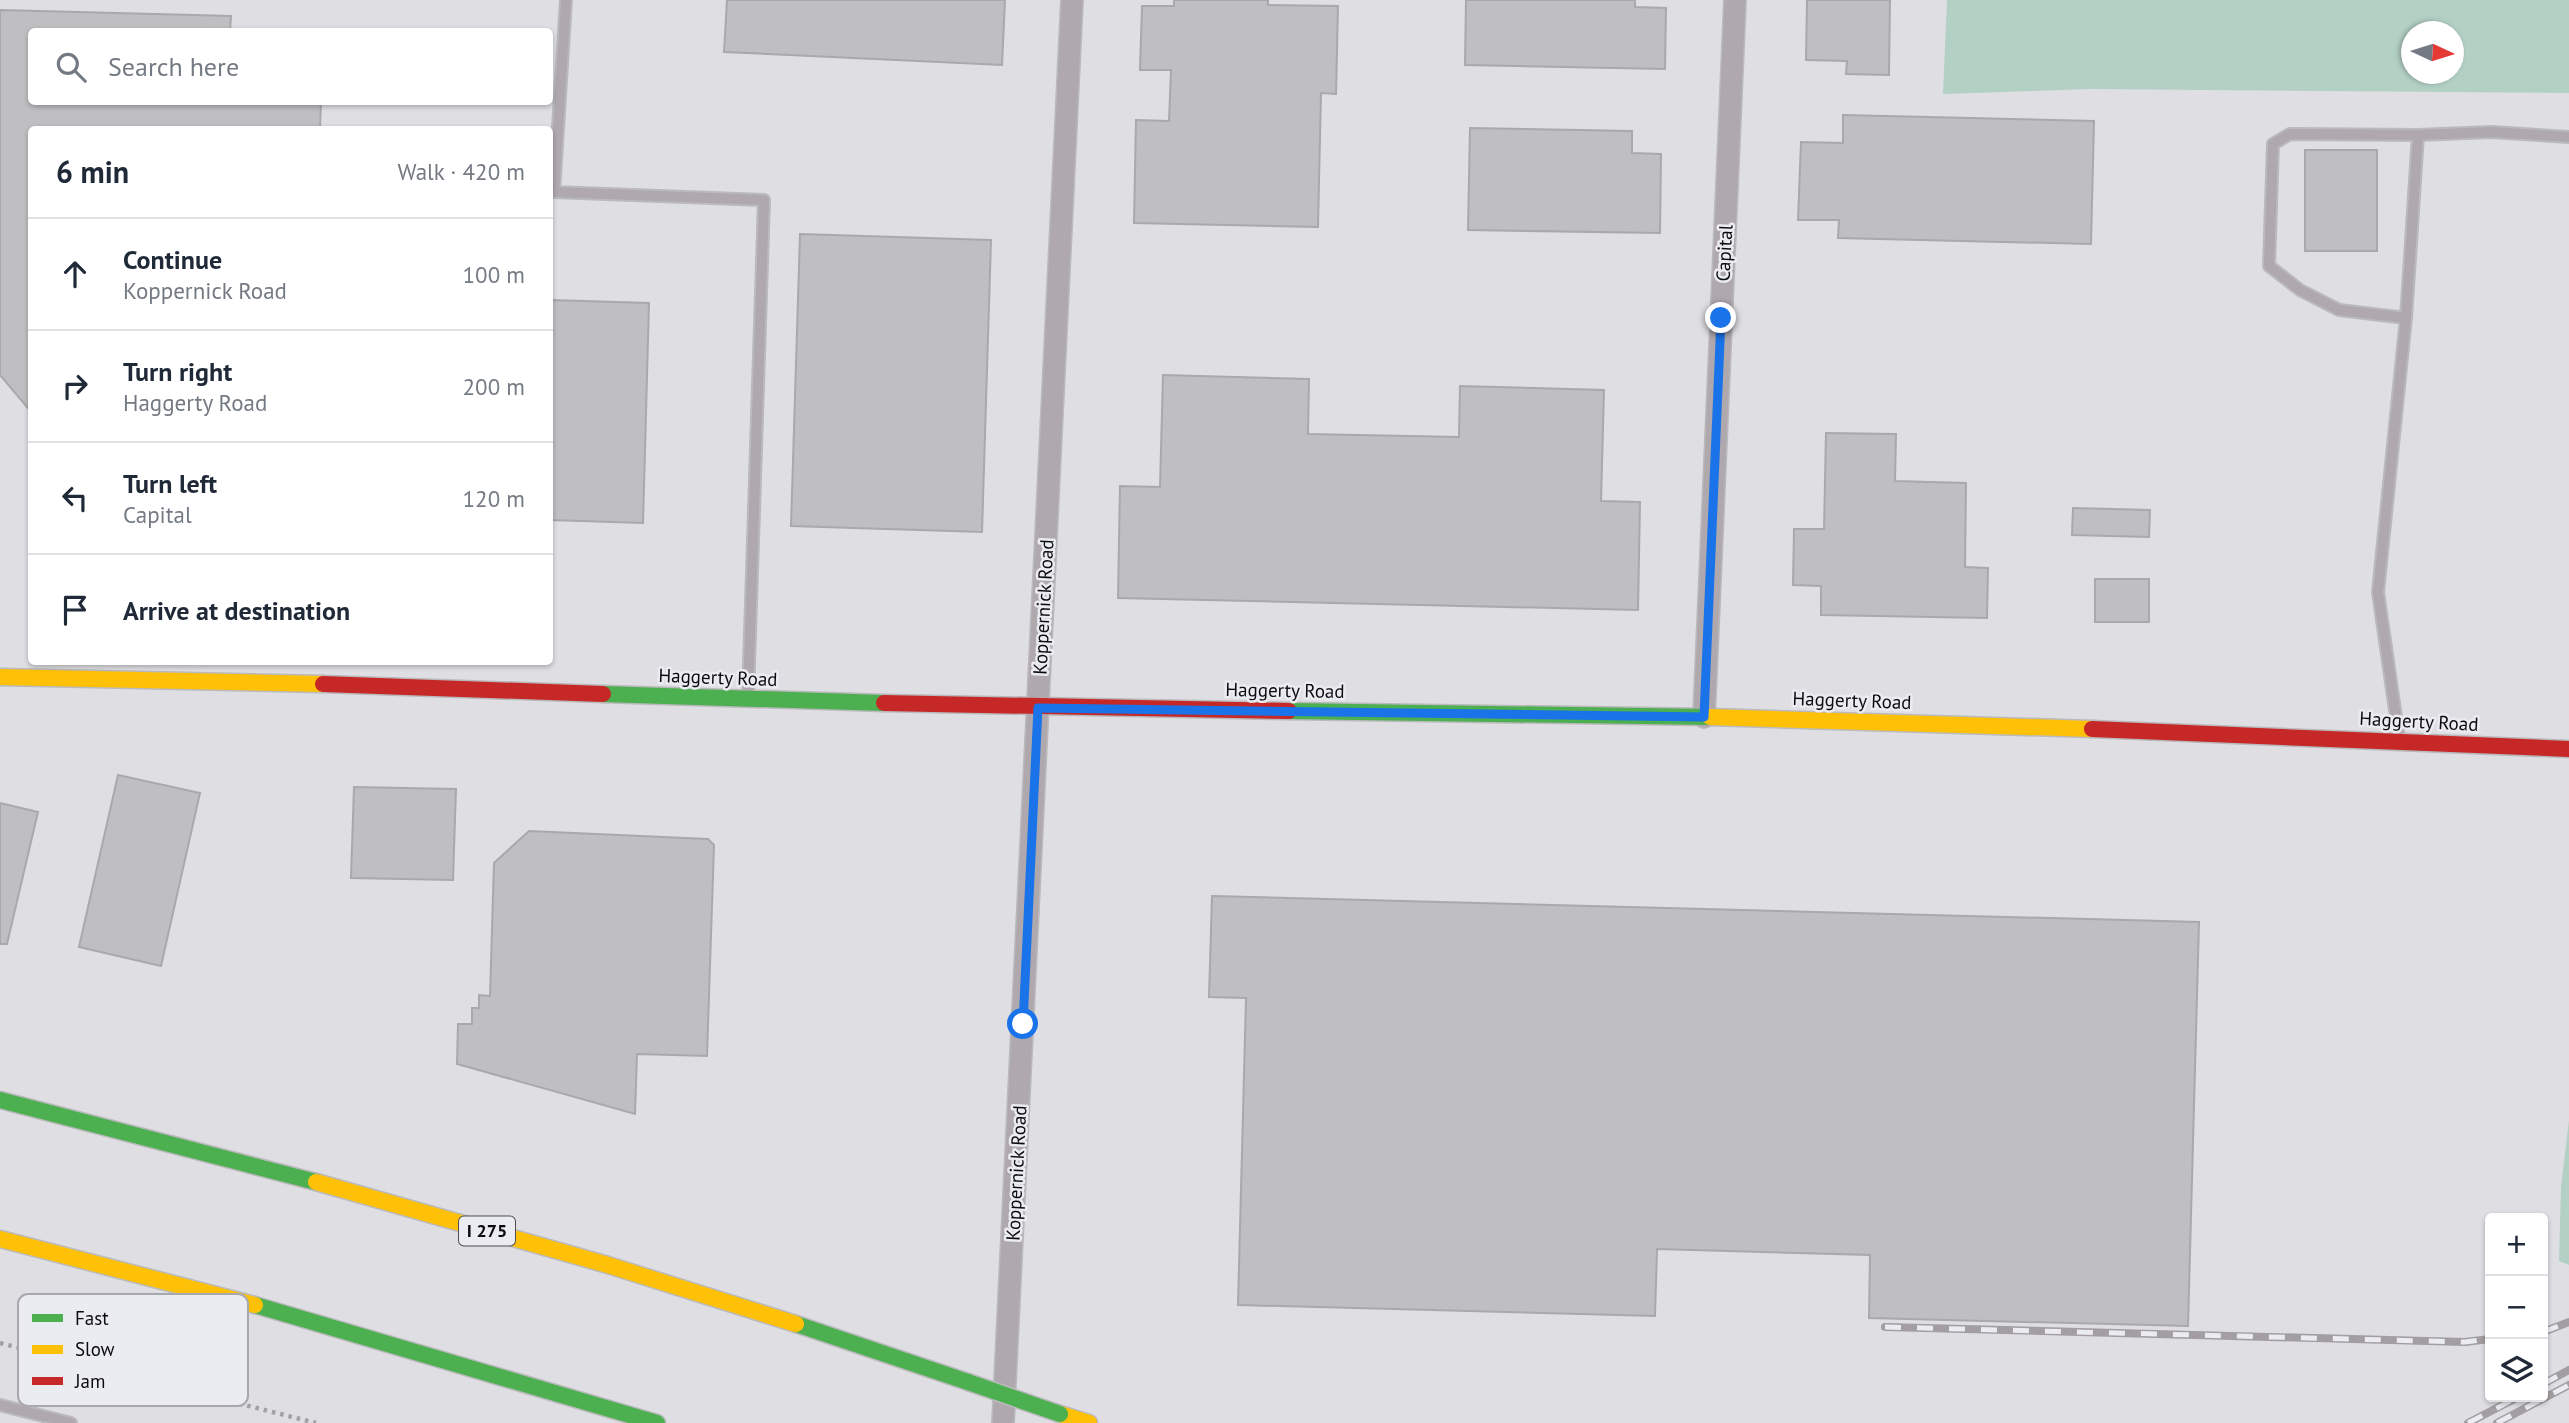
<!DOCTYPE html>
<meta charset="utf-8">
<style>
body{margin:0;font-family:"PT Sans",sans-serif;background:#f6f6f7;color:#1f2937}
.controls{position:absolute;right:21px;bottom:21px;display:grid;overflow:hidden;border-radius:7px;box-shadow:0 2px 5px #0004}
.controls button{width:63px;height:63px;display:grid;place-items:center;padding:0;border:0;border-bottom:2px solid #e0e1e3;background:#fff;color:#1f2937;font:35px sans-serif}
.compass{position:absolute;left:2401px;top:21px;width:63px;height:63px;border-radius:50%;background:#fff;box-shadow:0 2px 5px #0004;rotate:94deg}
.stop{position:absolute;width:21px;height:21px;margin:-16px;border:5px solid #1a73e8;border-radius:50%;background:#fff}
.stop.end{background:#1a73e8;border-color:#fff;box-shadow:0 2px 7px #0008}
.list{margin:0;padding:0;list-style:none}
h2{display:flex;justify-content:space-between;align-items:center;height:91px;margin:0;padding:0 28px;font-size:30px}
h2 small{font-size:23px;font-weight:400;color:#747a83}
.list li{display:grid;grid-template-columns:46px 1fr auto;gap:21px;align-items:center;box-sizing:border-box;height:112px;padding:0 28px;border-top:2px solid #e0e1e3}
.list b{display:block;font-size:26px;white-space:nowrap}
.list p{margin:0;font-size:23px;white-space:nowrap;color:#747a83}
.list em{font-size:23px;font-style:normal;color:#747a83}
.icon{flex:none;width:38px;height:38px;fill:none;stroke:currentColor;stroke-width:2;stroke-linecap:round;stroke-linejoin:round}
.map{position:relative;flex:none;width:2569px;height:1423px;overflow:hidden}
.search{position:absolute;background:#fff;box-shadow:0 2px 5px #0004;left:28px;top:28px;width:525px;height:77px;display:flex;align-items:center;gap:18px;box-sizing:border-box;padding:0 24px;border-radius:7px;color:#747a83;font-size:26px}
.panel{position:absolute;background:#fff;box-shadow:0 2px 5px #0004;left:28px;top:126px;width:525px;height:539px;border-radius:7px}
.map>svg:first-child{display:block}
</style>
<div class="map">
<svg width="2569" height="1423" viewBox="0 0 2569 1423">
<rect width="100%" height="100%" fill="#dfdfe3"/>
<path fill="#b3d0c4" fill-rule="evenodd" d="M1947 0H2569V93L2091 89 1943 94ZM2412 32H2454V74H2412Z
M2569 1120V1265L2559 1261 2561 1187Z"/>
<path fill="#bfbfc2" stroke="#a9a9ac" stroke-width="2" d="M727 0H1005L1002 65 724 52Z
M1174 0H1268V5L1338 6 1336 94 1321 93 1318 227 1134 223 1136 120 1169 121 1171 70H1140L1142 6H1174Z
M1466 0H1635V7L1666 8 1665 69 1465 65Z
M1807 0H1890L1889 75 1846 74 1847 61 1806 60Z
M0 10 231 16 230 32H32V102H321L320 130H32V413L0 375Z
M1843 115 2094 121 2091 244 1838 238 1839 220H1798L1801 142 1843 143Z
M1470 128 1632 131V153L1661 154 1660 233 1468 230Z
M2305 150H2377V251H2305Z
M800 234 991 240 982 532 791 526Z
M550 300 649 303 643 523 550 520Z
M1163 375 1309 379 1308 434 1459 437 1460 386 1604 390 1601 501 1640 502 1638 610 1118 598 1120 486 1160 487Z
M1826 433 1896 434 1895 481 1966 483 1965 567 1988 568 1987 618 1821 615V586L1793 585 1794 529H1824Z
M2073 508 2150 510 2149 537 2072 535Z
M2095 579H2149V622H2095Z
M118 775 200 793 161 966 79 947Z
M354 787 456 789 453 880 351 878Z
M0 803 38 812 7 944H0Z
M529 831 708 839 714 845 707 1056 637 1054 635 1114 457 1064 458 1024H472V1008H479V995L490 996 494 863Z
M1212 896 2199 922 2188 1326 1869 1318 1870 1255 1657 1249 1655 1316 1238 1305 1246 998 1209 997Z"/>
<g fill="none" stroke-linecap="round" stroke-linejoin="round">
<g stroke="#bababc" stroke-width="14">
<path id="lane" d="M566 0 554 192 764 200 748 696
M2406 318 2339 310 2300 290 2269 266 2273 144 2290 134 2418 135
M2399 738 2378 592 2406 318 2418 135 2491 132 2569 137
M0 1405 71 1423"/>
</g>
<g stroke="#bababc" stroke-width="24">
<path id="street" d="M1704 717 1735 0
M1003 1423 1072 0"/>
</g>
<g stroke="#bababc" stroke-width="19">
<path id="fast" d="M603 694 884 703
M1289 711 1710 717
M0 1100 316 1182
M255 1305 657 1423
M796 1324 968 1382"/>
</g>
<g stroke="#bababc" stroke-width="19">
<path id="slow" d="M0 677 323 684
M1710 717 2092 729
M316 1182 608 1265 796 1324
M0 1239 255 1305
M1060 1414 1089 1423"/>
</g>
<g stroke="#bababc" stroke-width="19">
<path id="jam" d="M323 684 603 694
M884 703 1289 711
M2092 729 2569 749"/>
</g>
<path stroke="#a49fa3" stroke-width="4.5" stroke-dasharray="3.5 5" stroke-linecap="butt" d="M0 1343 316 1423"/>
<use href="#lane" stroke="#afa8ad" stroke-width="10"/>
<use href="#street" stroke="#afa8ad" stroke-width="21"/>
<use href="#fast" stroke="#4caf50" stroke-width="16"/>
<use href="#slow" stroke="#ffc107" stroke-width="16"/>
<use href="#jam" stroke="#c62828" stroke-width="16"/>
<g stroke="#a29ea2" stroke-width="8">
<path id="rail" d="M1885 1327 2465 1342 2490 1339
M2543 1332 2569 1322
M2543 1384 2569 1370
M2468 1423 2518 1397
M2497 1423 2569 1385"/>
</g>
<use href="#rail" stroke="#ebebf2" stroke-width="5" stroke-dasharray="16" stroke-linecap="butt"/>
<g stroke="#bababc" stroke-width="19" stroke-linecap="butt">
<path id="fast-bridge" d="M968 1382 1060 1414"/>
</g>
<use href="#fast-bridge" stroke="#4caf50" stroke-width="16"/>
</g>
<g fill="none" stroke-linecap="round" stroke-linejoin="round">
<path stroke="#1a73e8" stroke-width="9" d="M1023 1024 1038 708 1704 717 1721 318"/>
</g>
<g text-anchor="middle" stroke-width="5" stroke-linejoin="round" paint-order="stroke">
<rect fill="#ebebf2" stroke="#4f4f52" stroke-width="2" x="459" y="1216.5" width="56" height="29" rx="5"/>
<g font-size="18" font-weight="bold" fill="#0c0c0e">
<text x="487" y="1237">I 275</text>
</g>
<g font-size="19" fill="#0c0c0e" stroke="#ebebf2">
<text transform="translate(1724 253) rotate(-87)" y="7">Capital</text>
<text transform="translate(1043 607) rotate(-87)" y="7">Koppernick Road</text>
<text transform="translate(718 677) rotate(2)" y="7">Haggerty Road</text>
<text transform="translate(1285 690) rotate(1)" y="7">Haggerty Road</text>
<text transform="translate(1852 700) rotate(2)" y="7">Haggerty Road</text>
<text transform="translate(2419 721) rotate(3)" y="7">Haggerty Road</text>
<text transform="translate(1016 1173) rotate(-87)" y="7">Koppernick Road</text>
</g>
</g>
<rect x="18" y="1294" width="230" height="112" rx="10" fill="#ebebf2" stroke="#a8a8ae" stroke-width="2"/>
<rect x="32" y="1314" width="31" height="8" fill="#4caf50"/>
<rect x="32" y="1345" width="31" height="9" fill="#ffc107"/>
<rect x="32" y="1377" width="31" height="8" fill="#c62828"/>
<g font-size="19" fill="#0c0c0e">
<text x="75" y="1325">Fast</text>
<text x="75" y="1356">Slow</text>
<text x="75" y="1388">Jam</text>
</g>
</svg>
<div class="controls">
<button>+</button>
<button>−</button>
<button><svg class="icon" aria-label="layers" viewBox="0 0 24 24"><path d="M12 4l9 5-9 5-9-5zM3 14l9 5 9-5"/></svg></button>
</div>
<svg class="compass" viewBox="-18 -18 36 36"><path d="M0-13l5 13h-10z" fill="#e53935"/><path d="M0 13l5-13h-10z" fill="#747a83"/></svg>
<div class="stop" style="left:1023px;top:1024px"></div>
<div class="stop end" style="left:1721px;top:318px"></div>
<div class="search"><svg class="icon" aria-label="search" viewBox="0 0 24 24"><circle cx="10" cy="10" r="6"/><path d="M15 15l6 6"/></svg>Search here</div>
<section class="panel">
<h2>6 min<small>Walk · 420 m</small></h2>
<ul class="list">
<li><svg class="icon" aria-label="ahead" viewBox="0 0 24 24"><path d="M12 20V5M6 11l6-6 6 6"/></svg><div><b>Continue</b><p>Koppernick Road</p></div><em>100 m</em></li>
<li><svg class="icon" aria-label="right" viewBox="0 0 24 24"><path d="M7 20v-9h11M14 6l5 5-5 5"/></svg><div><b>Turn right</b><p>Haggerty Road</p></div><em>200 m</em></li>
<li><svg class="icon" aria-label="left" viewBox="0 0 24 24"><path d="M17 20v-9H6M10 6l-5 5 5 5"/></svg><div><b>Turn left</b><p>Capital</p></div><em>120 m</em></li>
<li><svg class="icon" aria-label="arrive" viewBox="0 0 24 24"><path d="M6 21V4h12l-3 4 3 4H6"/></svg><div><b>Arrive at destination</b></div></li>
</ul>
</section>
</div>
